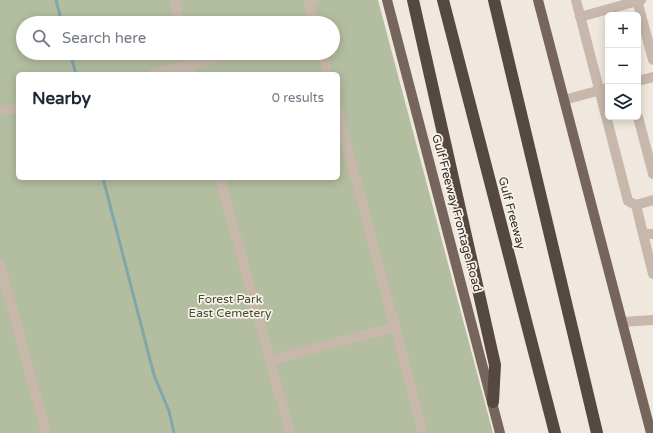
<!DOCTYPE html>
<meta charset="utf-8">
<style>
body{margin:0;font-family:"Varela Round",sans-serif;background:#f2f2f3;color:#1f2937}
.controls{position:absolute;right:12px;top:12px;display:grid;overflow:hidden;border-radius:6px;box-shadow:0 2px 10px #0003}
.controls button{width:36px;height:36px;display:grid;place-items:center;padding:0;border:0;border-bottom:1px solid #e0e1e3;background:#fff;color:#1f2937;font:20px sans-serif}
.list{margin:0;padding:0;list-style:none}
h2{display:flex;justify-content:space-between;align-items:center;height:52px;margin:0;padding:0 16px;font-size:17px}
h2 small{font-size:13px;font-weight:400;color:#747a83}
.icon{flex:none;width:22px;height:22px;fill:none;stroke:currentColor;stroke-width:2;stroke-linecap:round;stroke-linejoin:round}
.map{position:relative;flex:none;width:653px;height:433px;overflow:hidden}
.search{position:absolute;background:#fff;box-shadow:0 2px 10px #0003;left:16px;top:16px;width:324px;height:44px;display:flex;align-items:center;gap:10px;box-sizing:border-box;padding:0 14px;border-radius:22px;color:#747a83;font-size:15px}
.panel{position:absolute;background:#fff;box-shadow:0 2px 10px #0003;left:16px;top:72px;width:324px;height:108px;border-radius:6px}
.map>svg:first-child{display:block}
</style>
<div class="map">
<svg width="653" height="433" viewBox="0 0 653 433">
<rect width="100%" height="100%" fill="#f0e8de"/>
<path fill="#b3bd9f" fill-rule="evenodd" d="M0 0H378L493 433H0ZM23 23H333V53H23ZM18 74H338V178H18Z"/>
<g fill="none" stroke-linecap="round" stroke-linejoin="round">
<path stroke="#80a8aa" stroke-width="3" d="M56 0 62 23
M70 53 76 74
M103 178 154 375 169 411 174 433"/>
<path stroke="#c7b8ab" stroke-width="10" d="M175 0 180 23
M313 0 309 5 314 23
M576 0 628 201 636 205 653 200
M637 0 653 60
M580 17 641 0
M186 53 191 74
M322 53 328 74
M153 74 238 53
M638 81 653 77
M564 100 608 88
M0 111 18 107
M338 112 423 433
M638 117 653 174
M220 178 290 433
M636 205 643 234
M653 234H643L653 274
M0 263 46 433
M622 322 653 320
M271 360 395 327"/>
<path stroke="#76655c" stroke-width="10" d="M387 0 500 433
M538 0 651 433"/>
<path stroke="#554841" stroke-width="12" d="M413 0 495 365 493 402
M443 0 555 433
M494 0 597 433"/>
</g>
<g text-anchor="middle" stroke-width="3.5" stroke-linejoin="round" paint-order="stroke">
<g font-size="12" fill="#352d29" stroke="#f8f2ea">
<text transform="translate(457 213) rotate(75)" y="4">Gulf Freeway Frontage Road</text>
<text transform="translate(512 213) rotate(75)" y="4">Gulf Freeway</text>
</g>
<g font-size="12" fill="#445130" stroke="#f8f2ea">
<text x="230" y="303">Forest Park<tspan x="230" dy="14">East Cemetery</tspan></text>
</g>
</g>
</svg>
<div class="controls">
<button>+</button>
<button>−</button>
<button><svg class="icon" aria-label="layers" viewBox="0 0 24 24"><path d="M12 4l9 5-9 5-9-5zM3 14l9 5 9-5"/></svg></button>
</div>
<div class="search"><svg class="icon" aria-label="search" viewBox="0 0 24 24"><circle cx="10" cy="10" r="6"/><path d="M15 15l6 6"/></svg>Search here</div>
<section class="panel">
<h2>Nearby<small>0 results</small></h2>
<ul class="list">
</ul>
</section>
</div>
